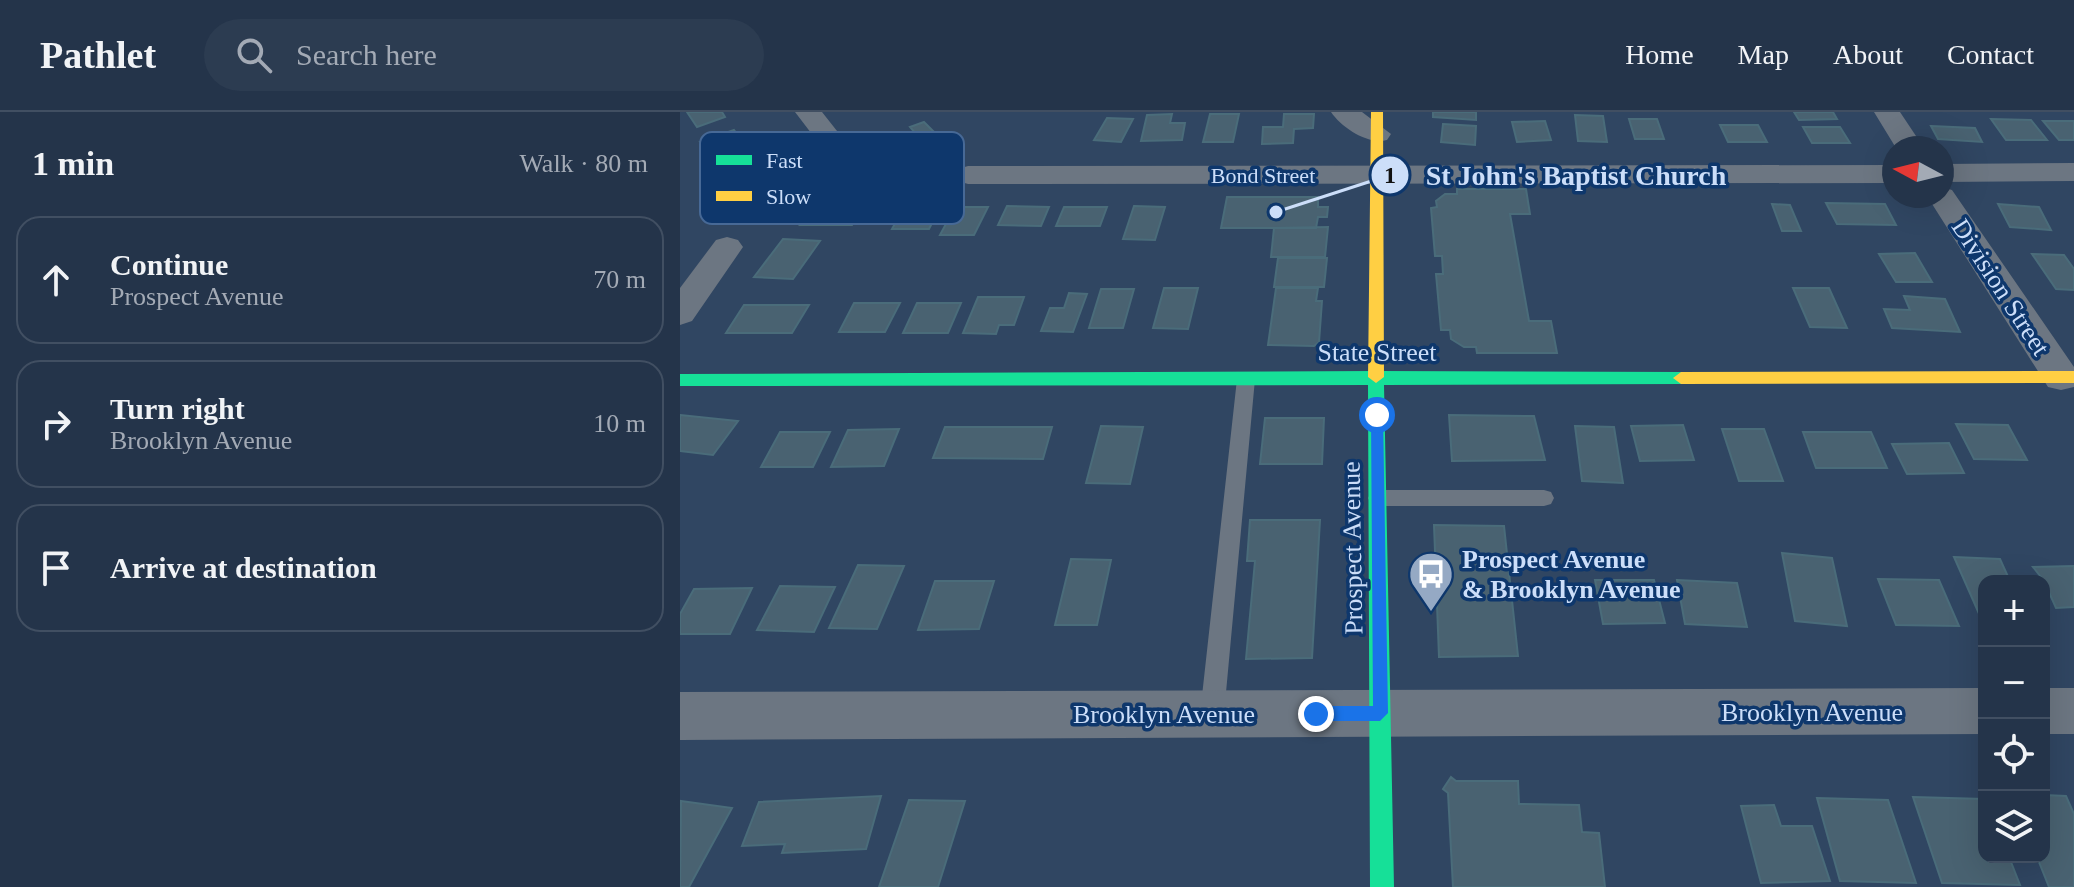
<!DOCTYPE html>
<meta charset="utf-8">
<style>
body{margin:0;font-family:"Times New Roman",serif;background:#2c3c51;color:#f1f3f6}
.controls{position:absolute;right:24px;bottom:24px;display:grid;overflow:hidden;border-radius:16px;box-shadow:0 8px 32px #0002}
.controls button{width:72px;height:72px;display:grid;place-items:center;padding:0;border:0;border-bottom:2px solid #414f62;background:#24344a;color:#f1f3f6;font:40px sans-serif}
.compass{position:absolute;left:1202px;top:24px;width:72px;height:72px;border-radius:50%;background:#24344a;box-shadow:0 8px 32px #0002;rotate:277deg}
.stop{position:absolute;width:24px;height:24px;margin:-18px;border:6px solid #1a73e8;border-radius:50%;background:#fff}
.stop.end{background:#1a73e8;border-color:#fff;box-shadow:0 2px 8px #0008}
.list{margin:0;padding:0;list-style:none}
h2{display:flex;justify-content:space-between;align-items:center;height:104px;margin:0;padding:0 32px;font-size:34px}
h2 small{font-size:26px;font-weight:400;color:#a3aab5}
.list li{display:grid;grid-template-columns:52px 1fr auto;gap:24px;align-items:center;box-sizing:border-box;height:128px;margin:0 16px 16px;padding:0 16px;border:2px solid #414f62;border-radius:24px}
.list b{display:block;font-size:30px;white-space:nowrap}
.list p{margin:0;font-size:26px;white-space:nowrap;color:#a3aab5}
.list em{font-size:26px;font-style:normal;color:#a3aab5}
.icon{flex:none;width:44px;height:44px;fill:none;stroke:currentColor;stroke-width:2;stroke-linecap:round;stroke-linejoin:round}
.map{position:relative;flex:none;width:1394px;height:775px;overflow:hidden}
header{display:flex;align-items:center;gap:48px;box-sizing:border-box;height:112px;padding:0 40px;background:#24344a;border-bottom:2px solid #414f62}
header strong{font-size:38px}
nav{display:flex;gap:44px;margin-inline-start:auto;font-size:28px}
.search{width:560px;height:72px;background:#2c3c51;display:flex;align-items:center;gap:20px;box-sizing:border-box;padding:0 28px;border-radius:44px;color:#a3aab5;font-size:30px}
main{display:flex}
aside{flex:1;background:#24344a}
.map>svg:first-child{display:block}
</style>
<header>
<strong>Pathlet</strong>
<div class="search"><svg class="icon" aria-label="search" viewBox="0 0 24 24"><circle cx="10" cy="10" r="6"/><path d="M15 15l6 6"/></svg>Search here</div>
<nav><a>Home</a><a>Map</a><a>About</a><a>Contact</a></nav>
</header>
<main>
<aside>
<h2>1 min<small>Walk · 80 m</small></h2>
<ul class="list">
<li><svg class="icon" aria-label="ahead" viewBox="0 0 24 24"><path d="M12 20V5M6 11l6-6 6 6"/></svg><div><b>Continue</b><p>Prospect Avenue</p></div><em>70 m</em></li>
<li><svg class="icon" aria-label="right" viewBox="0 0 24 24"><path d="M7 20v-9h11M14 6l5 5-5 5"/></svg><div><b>Turn right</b><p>Brooklyn Avenue</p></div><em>10 m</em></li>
<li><svg class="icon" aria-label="arrive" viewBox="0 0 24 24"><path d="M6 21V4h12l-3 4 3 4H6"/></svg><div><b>Arrive at destination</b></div></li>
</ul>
</aside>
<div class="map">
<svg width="1394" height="775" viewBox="0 0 1394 775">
<rect width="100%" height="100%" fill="#304662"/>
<path fill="#496271" stroke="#4a6c7a" stroke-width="2" d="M7 0H42L45 5 17 15Z
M753 0H796V8L753 5Z
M1114 0H1153L1157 7 1119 8Z
M492 2 490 11H505L502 28 461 29 467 3Z
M530 2H559L553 30H523Z
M604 2H634L633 16 614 17 613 31 582 32 583 15H603Z
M895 3 923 4 927 30 898 29Z
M427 6 453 7 441 30 414 28Z
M949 7H977L984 27H955Z
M1311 7 1351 8 1367 28H1326Z
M865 9 871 28 837 30 832 10Z
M1363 9H1394V28H1379Z
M244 10 257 23 242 29 230 15Z
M763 12 796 14 795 33 761 30Z
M1040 13H1078L1087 30H1048Z
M1251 14 1295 16 1302 30 1258 27Z
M1123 15H1160L1170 31H1132Z
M54 18 65 32 31 45 20 30Z
M777 77H846L850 102H830L849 209H871L877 241H797L796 235H784L771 227 770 218H761L756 162H763L762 144H755L751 96 757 95 756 89 765 82H777Z
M547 85H638V95H648L647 105H638L636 116H541Z
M1146 91 1205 92 1216 113 1157 112Z
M1092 92 1110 93 1121 119H1102Z
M1318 92 1359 95 1371 118 1330 115Z
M133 93H183L172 113H120Z
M327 94 369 95 361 114 318 113Z
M454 94 485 95 475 128 443 127Z
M275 95H308L294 123H260Z
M384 95H427L420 114H376Z
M223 97H259L249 117H212Z
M648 115 645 145H591L594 116Z
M103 127 140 129 113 167 74 165Z
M1235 141 1252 170H1216L1199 142Z
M1352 142 1384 143 1394 157V178L1376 177Z
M598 146H647L644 175H594Z
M484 176H518L508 217 473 216Z
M596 176H638L636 189H642L639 230 634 234 588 233Z
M1113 176H1149L1167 216 1130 215Z
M421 177H454L443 216H409Z
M389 181 407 182 393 220 361 219 370 196H384Z
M1224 184 1265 187 1280 220 1212 216 1204 197 1230 198Z
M298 185H344L334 213H319L316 222 283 221Z
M174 191H220L205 220H159Z
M237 191H281L268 221H223Z
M64 193H129L112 221H46Z
M0 303 58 309 33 343 0 339Z
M769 303 854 304 865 348 772 349Z
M585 306H644L642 352H580Z
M1276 312 1328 313 1347 348 1294 347Z
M1003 313 1014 348 960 349 951 314Z
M421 314 463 315 450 372 406 371Z
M895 314 934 315 943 371 902 369Z
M265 315H372L363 347 253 346Z
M219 317 204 354 151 355 168 318Z
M1042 317H1084L1103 369H1059Z
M100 320H150L133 355H81Z
M1123 320H1191L1207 356H1136Z
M1269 331 1284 361 1227 362 1212 332Z
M570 408H640L632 546 566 547 575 449H567Z
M754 413 824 414 838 544 759 545Z
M1102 441 1152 446 1167 514 1115 509Z
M1274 445 1320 447 1330 469H1304V513Z
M391 447 431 448 417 513H375Z
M178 453 224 454 197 517 149 516Z
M1394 454V495L1376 496 1364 469 1353 455Z
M1198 467 1259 468 1279 514 1216 513Z
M915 468H974L985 511 923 512Z
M997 468 1057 471 1067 515 1005 512Z
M255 469H314L299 517 238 518Z
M100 474 155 475 134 520 77 518Z
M72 476 50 522H0V502L14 477Z
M771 665 776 669H838L839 692 899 693 902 720 919 721 925 775H773L768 681 763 677Z
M1364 683 1386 684 1394 702V775H1369L1357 745H1364Z
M201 684 186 737 102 741 105 732 62 734 79 690Z
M1233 685 1304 687V745H1329L1340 773 1262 771Z
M1137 686 1208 688 1236 771 1160 769Z
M229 688 285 689 258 775H199Z
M1 689 52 696 9 775H0Z
M1094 693 1101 714H1132L1150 769 1081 771 1061 694Z"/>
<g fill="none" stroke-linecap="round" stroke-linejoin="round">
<path fill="#6c7682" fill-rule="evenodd" d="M566 260 575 267 544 602 540 610 532 614 524 610 520 602 557 267Z
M698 378H864L871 380 874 386 871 392 864 394H698L691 392 688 386 691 380Z"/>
<path fill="#6c7682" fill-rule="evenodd" d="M115 0H142L191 62 187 68 177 71 167 68Z
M651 0H682L711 22 707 28C688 33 662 16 651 0Z
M1194 0H1220L1244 36H1216Z
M1394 51V69L1262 70V52Z
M1214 53V71L288 72 278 69 274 63 278 57 288 54Z
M1262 75 1272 78 1394 255V275L1381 278 1368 275 1247 84H1262Z
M47 125 58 128 63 135 12 209 0 213V176L36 128Z
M1304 576V622L0 628V580Z
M1364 576H1394V622H1364Z"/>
<path fill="#16e098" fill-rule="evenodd" d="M696 259 1001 260 1009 266 1001 272 704 273 714 775H690L688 273 0 274V262Z"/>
<path fill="#ffcf43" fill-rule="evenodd" d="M691 0H703L704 265 696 271 688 265Z
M1394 259V271L1001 272 993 266 1001 260Z"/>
</g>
<path fill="#1a73e8" d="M697 299 703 303 708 601 700 609H636L628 602 636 594H693L691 303Z"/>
<defs>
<g id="bus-pin" transform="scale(2.3)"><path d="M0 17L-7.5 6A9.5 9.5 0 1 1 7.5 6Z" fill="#95a9c4" stroke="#0e376c"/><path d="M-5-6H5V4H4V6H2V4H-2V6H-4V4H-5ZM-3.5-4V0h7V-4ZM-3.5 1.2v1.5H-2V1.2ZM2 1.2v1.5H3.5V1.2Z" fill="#fff"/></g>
</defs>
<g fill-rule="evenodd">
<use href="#bus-pin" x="751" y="462"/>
</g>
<g text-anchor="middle" stroke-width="7" stroke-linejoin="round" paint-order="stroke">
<g font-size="22" fill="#ccdef9" stroke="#0e376c">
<text x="583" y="71">Bond Street</text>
</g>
<g font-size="26" fill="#ccdef9" stroke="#0e376c">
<text transform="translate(1321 175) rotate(57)" y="9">Division Street</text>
<text x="697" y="249">State Street</text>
<text transform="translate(672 436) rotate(-91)" y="9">Prospect Avenue</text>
<text x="1132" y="609">Brooklyn Avenue</text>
<text x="484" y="611">Brooklyn Avenue</text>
</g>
<g font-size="26" font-weight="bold" fill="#ccdef9" stroke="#0e376c" text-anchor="start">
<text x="782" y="456">Prospect Avenue<tspan x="782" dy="30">&amp; Brooklyn Avenue</tspan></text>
</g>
</g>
<rect x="20" y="20" width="264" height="92" rx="12" fill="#0e376c" stroke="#476996" stroke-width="2"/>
<rect x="36" y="43" width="36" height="10" fill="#16e098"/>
<rect x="36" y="79" width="36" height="10" fill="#ffcf43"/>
<g font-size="22" fill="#ccdef9">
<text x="86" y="56">Fast</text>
<text x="86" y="92">Slow</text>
</g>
<path fill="none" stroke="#ccdef9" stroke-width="3" d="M596 100L710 63"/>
<g fill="#ccdef9" stroke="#0e376c" stroke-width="3">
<circle cx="596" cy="100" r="8"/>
<circle cx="710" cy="63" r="20"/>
</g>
<g font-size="24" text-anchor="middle" font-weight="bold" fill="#111">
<text x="710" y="71">1</text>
</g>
<g font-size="28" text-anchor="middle" font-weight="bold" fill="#ccdef9" stroke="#0e376c" stroke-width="7" stroke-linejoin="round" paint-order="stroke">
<text x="896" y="73">St John's Baptist Church</text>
</g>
</svg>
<div class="controls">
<button>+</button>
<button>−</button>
<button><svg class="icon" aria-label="locate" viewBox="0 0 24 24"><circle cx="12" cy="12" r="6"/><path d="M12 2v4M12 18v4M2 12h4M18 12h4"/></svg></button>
<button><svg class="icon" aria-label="layers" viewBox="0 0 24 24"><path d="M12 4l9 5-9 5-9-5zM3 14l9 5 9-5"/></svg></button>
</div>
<svg class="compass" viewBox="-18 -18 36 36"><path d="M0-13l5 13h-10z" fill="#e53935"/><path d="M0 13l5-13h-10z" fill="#a3aab5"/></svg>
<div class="stop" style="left:697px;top:303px"></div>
<div class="stop end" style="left:636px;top:602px"></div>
</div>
</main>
